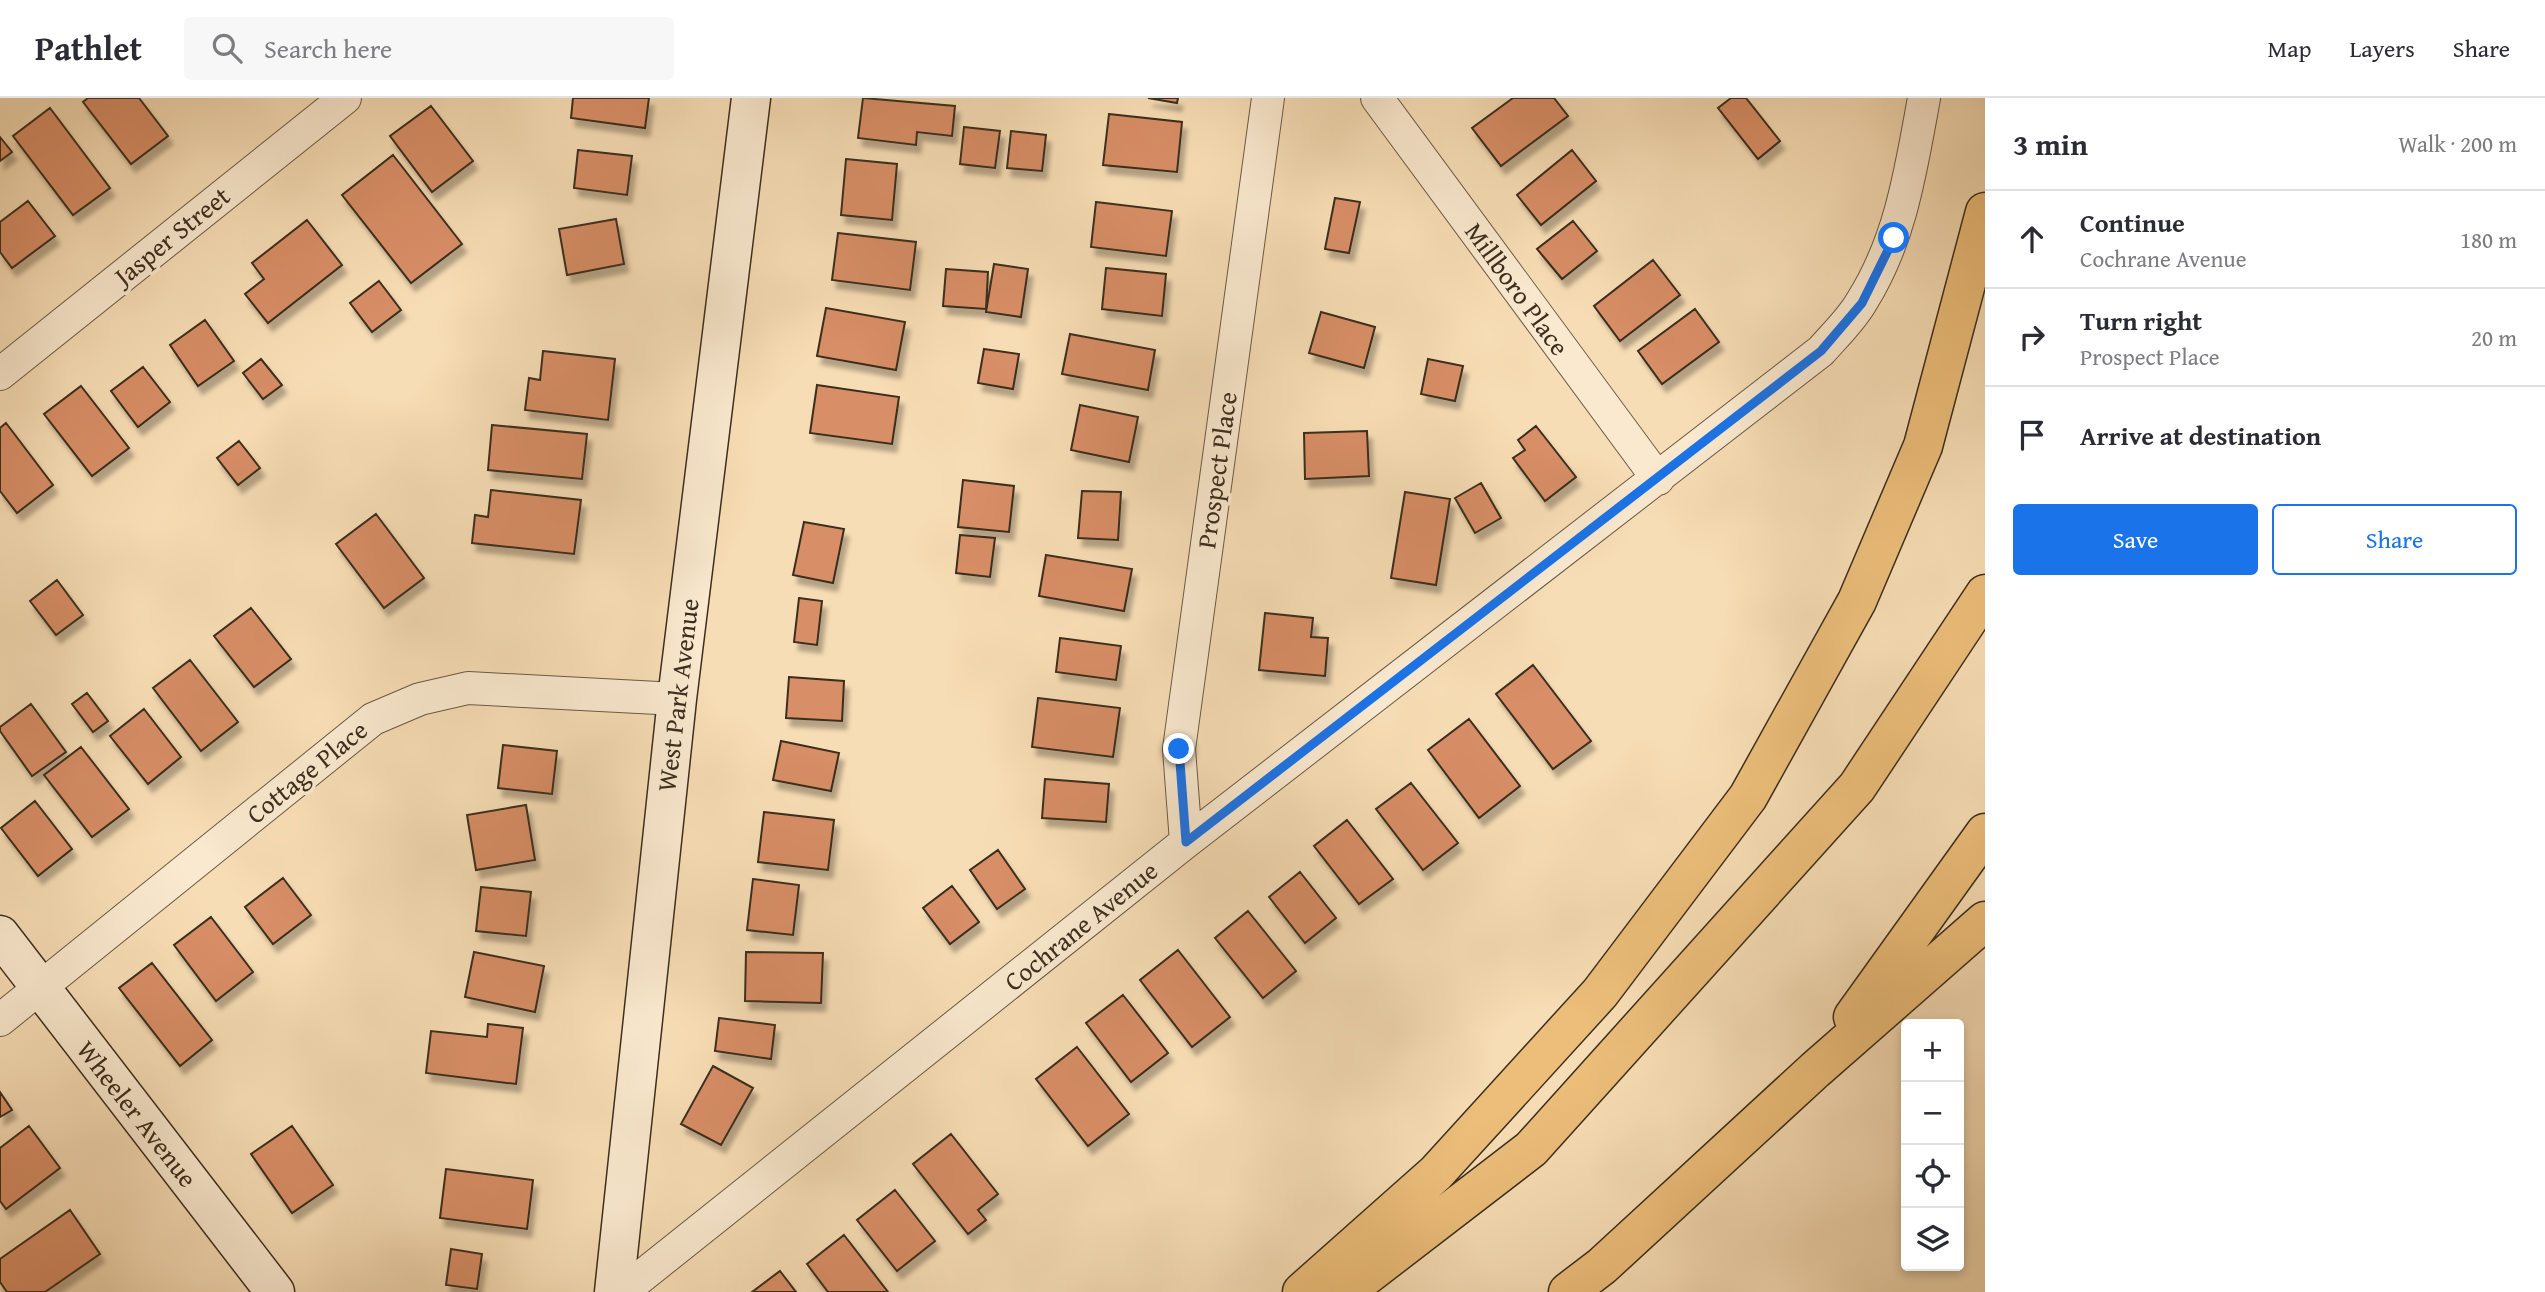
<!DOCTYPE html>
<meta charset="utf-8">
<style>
body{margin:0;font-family:"Gentium Book Plus",serif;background:#f7f7f7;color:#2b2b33}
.controls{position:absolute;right:21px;bottom:21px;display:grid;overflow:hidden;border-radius:7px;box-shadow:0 4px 10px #0003}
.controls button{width:63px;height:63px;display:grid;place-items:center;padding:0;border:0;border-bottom:2px solid #e1e1e2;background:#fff;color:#2b2b33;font:35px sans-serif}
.stop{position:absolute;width:21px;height:21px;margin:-16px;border:5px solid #1a73e8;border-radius:50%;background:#fff}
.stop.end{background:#1a73e8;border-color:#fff;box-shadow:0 2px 7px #0008}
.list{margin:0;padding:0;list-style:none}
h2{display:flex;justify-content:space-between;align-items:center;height:91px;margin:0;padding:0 28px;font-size:30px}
h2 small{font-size:23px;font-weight:400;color:#7c7c81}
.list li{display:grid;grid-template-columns:46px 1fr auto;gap:21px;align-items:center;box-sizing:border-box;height:98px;padding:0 28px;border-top:2px solid #e1e1e2}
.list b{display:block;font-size:26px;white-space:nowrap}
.list p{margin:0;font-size:23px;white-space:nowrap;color:#7c7c81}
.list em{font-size:23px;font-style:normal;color:#7c7c81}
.actions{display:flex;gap:14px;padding:21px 28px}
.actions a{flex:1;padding:16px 0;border:2px solid #1a73e8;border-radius:7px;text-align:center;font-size:24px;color:#1a73e8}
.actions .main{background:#1a73e8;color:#fff}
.icon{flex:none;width:38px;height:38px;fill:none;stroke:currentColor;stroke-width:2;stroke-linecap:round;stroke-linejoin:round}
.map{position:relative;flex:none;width:1985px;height:1194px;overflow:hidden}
header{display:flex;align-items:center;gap:42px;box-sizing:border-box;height:98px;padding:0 35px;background:#fff;border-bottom:2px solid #e1e1e2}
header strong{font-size:33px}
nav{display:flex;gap:38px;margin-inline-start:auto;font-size:24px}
.search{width:490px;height:63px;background:#f7f7f7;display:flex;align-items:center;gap:18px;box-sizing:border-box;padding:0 24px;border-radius:7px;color:#7c7c81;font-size:26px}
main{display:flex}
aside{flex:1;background:#fff}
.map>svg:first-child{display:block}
</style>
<header>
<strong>Pathlet</strong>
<div class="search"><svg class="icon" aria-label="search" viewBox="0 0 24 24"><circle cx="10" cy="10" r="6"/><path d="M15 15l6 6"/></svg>Search here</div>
<nav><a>Map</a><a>Layers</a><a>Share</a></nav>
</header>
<main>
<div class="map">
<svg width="1985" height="1194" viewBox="0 0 1985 1194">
<defs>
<filter id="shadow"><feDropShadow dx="4.5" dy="8" stdDeviation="2" flood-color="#0004"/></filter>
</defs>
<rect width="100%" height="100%" fill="#f7ddb5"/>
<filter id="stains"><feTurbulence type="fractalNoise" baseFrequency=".00286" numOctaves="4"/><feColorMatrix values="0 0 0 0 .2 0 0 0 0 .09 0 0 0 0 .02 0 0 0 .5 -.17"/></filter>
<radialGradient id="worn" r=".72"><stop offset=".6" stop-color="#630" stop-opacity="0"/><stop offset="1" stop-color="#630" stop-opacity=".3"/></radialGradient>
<path fill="#d88e66" stroke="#3b2e1e" stroke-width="2" filter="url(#shadow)" d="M88 0H139L168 38 131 66 83 4Z
M573 0H649L645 30 571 20Z
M863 0 955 8 952 38 917 34 916 47 858 40Z
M1148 0H1178L1177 5Z
M1513 0H1554L1568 18 1501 68 1472 30Z
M1731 0H1746L1780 43 1758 61 1718 10Z
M431 8 473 63 432 94 390 38Z
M50 10 110 90 73 117 13 38Z
M1109 16 1182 24 1177 74 1103 67Z
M964 29 1000 33 995 70 960 66Z
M1011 33 1046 37 1042 73 1007 70Z
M0 39 12 54 0 63Z
M578 52 632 58 627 97 574 90Z
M1572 52 1596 83 1541 127 1517 97Z
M393 57 462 146 411 185 342 97Z
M846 61 897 66 892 122 841 117Z
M1335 100 1360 104 1349 155 1325 151Z
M28 103 55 138 12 170 0 154V124Z
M1096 104 1172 113 1166 158 1091 149Z
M616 121 624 166 567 177 559 131Z
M307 122 342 167 268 225 245 196 264 181 252 165Z
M1573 123 1597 153 1562 181 1537 151Z
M838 135 916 144 910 192 832 182Z
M1653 162 1680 197 1620 243 1594 208Z
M994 166 1028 171 1021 219 986 214Z
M1106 170 1166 176 1162 218 1102 211Z
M946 171 988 174 986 211 943 208Z
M379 183 401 212 372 234 350 205Z
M826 210 905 224 896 272 817 258Z
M1695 211 1719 244 1662 286 1638 253Z
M1321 214 1375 229 1364 270 1309 255Z
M205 222 234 263 198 288 170 247Z
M1070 236 1155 252 1148 292 1062 276Z
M984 251 1019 256 1013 291 978 285Z
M543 253 615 261 608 322 525 312 529 280 540 282Z
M261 261 282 287 263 301 243 275Z
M1428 261 1463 268 1455 303 1421 296Z
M143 269 170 304 138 329 111 293Z
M817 287 899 299 892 346 810 335Z
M81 288 129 350 92 378 44 316Z
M1080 307 1138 319 1129 364 1071 352Z
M6 325 53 387 17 415 0 393V330Z
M492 327 587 336 582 381 488 372Z
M1536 328 1576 379 1545 403 1513 360 1525 352 1518 342Z
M1367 333 1369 378 1305 381 1304 335Z
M239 343 260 370 238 387 217 360Z
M963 382 1014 388 1009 434 958 429Z
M1481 385 1501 420 1475 435 1455 400Z
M491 392 581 402 574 456 472 445 475 417 488 419Z
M1082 393 1121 394 1118 442 1078 440Z
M1405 394 1450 401 1436 487 1391 480Z
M376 416 424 480 384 510 336 446Z
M804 424 844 431 833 485 793 477Z
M960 437 995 440 990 479 956 475Z
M1046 457 1132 471 1124 513 1039 498Z
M57 482 83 517 56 537 30 503Z
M799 500 822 503 817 547 794 544Z
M251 510 291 561 254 589 214 538Z
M1265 515 1313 520 1311 539 1328 540 1325 578 1259 572Z
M1060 540 1121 548 1116 582 1056 574Z
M190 562 238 624 201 653 153 590Z
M1533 567 1591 643 1553 671 1496 596Z
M789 579 844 583 842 623 786 620Z
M87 595 108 623 93 634 72 606Z
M1038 600 1120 610 1113 659 1032 649Z
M31 606 66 654 32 678 0 633V629Z
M144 611 181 659 148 686 110 638Z
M1469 621 1520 688 1479 720 1428 652Z
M781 643 839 655 831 693 773 682Z
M503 647 557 653 552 696 498 690Z
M81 649 129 711 92 739 44 677Z
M1045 681 1109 686 1106 724 1042 720Z
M1411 685 1458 745 1423 772 1376 711Z
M35 703 72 751 38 778 1 730Z
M526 707 535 762 476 772 467 717Z
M764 714 834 722 828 772 758 764Z
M1347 722 1393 781 1359 806 1314 748Z
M998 752 1025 791 997 811 970 772Z
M1300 774 1336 820 1305 845 1269 799Z
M283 780 311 817 273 846 245 809Z
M753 781 799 787 793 837 747 832Z
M952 788 979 824 950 846 923 810Z
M481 789 531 794 526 838 476 833Z
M1248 813 1296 873 1263 900 1215 840Z
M211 819 253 874 216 903 174 847Z
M1178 852 1230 919 1192 949 1140 882Z
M474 854 544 868 535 914 465 899Z
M746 854 823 855 821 905 745 903Z
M152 865 212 942 180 968 119 890Z
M1123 897 1168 955 1131 984 1086 925Z
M719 920 775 927 771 961 715 953Z
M488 926 523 930 516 986 426 975 431 933 487 939Z
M1077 949 1129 1016 1088 1048 1036 981Z
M713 968 753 990 721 1047 681 1026Z
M0 994 12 1012 0 1019Z
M29 1028 60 1070 6 1111 0 1103V1050Z
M292 1028 333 1087 292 1115 251 1056Z
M951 1036 998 1096 978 1112 986 1122 968 1136 913 1066Z
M446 1071 533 1082 527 1131 440 1120Z
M895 1092 935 1143 897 1173 857 1122Z
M70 1112 100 1156 45 1194H7L0 1184V1161Z
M844 1137 888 1194H828L807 1166Z
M451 1151 482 1156 477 1191 446 1187Z
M780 1173 796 1194H752Z"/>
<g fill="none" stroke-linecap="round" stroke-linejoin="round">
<g stroke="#6a5a44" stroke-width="34">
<path id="street" d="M1377 0 1658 381
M0 276 345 0
M1186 744 1179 651 1268 0
M0 922 373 621 420 601 468 590 677 601
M622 1194 1186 744 1821 253C1835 237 1852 221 1862 203 1901 141 1911 71 1924 0"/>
</g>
<g stroke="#3b2e1e" stroke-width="41">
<path id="secondary" d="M0 837 275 1194
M614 1194 677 601 751 0"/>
</g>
<g stroke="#3b2e1e" stroke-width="41">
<path id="highway" d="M1853 919 1985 735
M1302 1194 1436 1075 1600 895 1748 699 1857 503 1923 348 1985 114
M1345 1194 1531 1051 1857 689 1985 496
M1568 1194 1602 1168 1815 972 1985 823"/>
</g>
<use href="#street" stroke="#fae9cf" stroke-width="32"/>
<use href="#secondary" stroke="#fae9cf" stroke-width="38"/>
<use href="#highway" stroke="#ecbe7a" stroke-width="38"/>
</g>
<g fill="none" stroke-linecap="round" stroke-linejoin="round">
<path stroke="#1a73e8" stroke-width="9" d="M1179 651 1186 744 1821 253 1862 205 1894 140"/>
</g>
<g text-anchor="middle" stroke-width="7" stroke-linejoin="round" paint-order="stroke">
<g font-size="26" fill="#3b2e1e" stroke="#fae9cf">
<text transform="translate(172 138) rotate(-39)" y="9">Jasper Street</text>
<text transform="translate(1517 191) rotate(54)" y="9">Millboro Place</text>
<text transform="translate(1217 372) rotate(-82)" y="9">Prospect Place</text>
<text transform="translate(678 597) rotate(-83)" y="9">West Park Avenue</text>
<text transform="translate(307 674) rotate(-39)" y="9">Cottage Place</text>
<text transform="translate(1081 828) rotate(-39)" y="9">Cochrane Avenue</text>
<text transform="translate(137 1016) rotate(52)" y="9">Wheeler Avenue</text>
</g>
</g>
<rect width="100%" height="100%" filter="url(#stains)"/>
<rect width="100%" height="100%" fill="url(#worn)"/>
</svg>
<div class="controls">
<button>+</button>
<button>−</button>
<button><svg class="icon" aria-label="locate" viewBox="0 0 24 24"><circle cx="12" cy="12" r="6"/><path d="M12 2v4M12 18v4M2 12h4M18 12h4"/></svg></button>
<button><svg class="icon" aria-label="layers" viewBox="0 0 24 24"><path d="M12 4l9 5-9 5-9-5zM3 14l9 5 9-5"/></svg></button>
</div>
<div class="stop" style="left:1894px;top:140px"></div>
<div class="stop end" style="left:1179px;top:651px"></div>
</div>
<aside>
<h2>3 min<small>Walk · 200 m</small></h2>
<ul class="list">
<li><svg class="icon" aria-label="ahead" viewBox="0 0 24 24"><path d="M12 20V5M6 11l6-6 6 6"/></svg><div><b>Continue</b><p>Cochrane Avenue</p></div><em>180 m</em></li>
<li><svg class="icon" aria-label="right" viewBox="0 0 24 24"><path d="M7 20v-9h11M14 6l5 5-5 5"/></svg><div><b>Turn right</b><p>Prospect Place</p></div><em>20 m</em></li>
<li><svg class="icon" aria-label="arrive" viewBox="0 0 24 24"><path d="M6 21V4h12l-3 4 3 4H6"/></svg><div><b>Arrive at destination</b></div></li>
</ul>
<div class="actions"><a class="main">Save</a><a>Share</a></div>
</aside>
</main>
